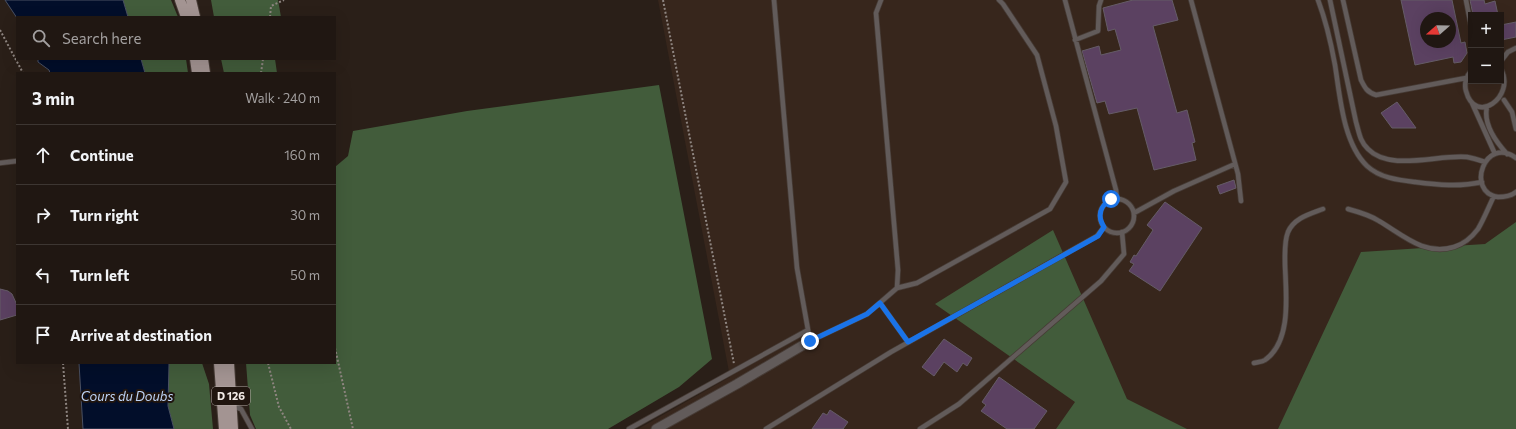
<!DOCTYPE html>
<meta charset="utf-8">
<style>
body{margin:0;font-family:Commissioner,sans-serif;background:#2d2420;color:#f1f3f6}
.controls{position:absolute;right:12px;top:12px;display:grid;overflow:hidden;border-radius:0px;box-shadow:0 4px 16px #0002}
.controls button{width:36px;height:36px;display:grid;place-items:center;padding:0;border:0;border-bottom:1px solid #3d3632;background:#201712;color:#f1f3f6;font:20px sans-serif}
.compass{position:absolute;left:1420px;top:12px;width:36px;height:36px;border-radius:50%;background:#201712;box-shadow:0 4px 16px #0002;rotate:250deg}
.stop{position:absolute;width:12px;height:12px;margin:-9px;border:3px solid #1a73e8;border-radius:50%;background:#fff}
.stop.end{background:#1a73e8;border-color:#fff;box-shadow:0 1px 4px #0008}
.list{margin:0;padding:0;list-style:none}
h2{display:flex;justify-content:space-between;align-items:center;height:52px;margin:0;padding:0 16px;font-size:17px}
h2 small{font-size:13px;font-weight:400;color:#a29f9f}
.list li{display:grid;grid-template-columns:26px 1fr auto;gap:12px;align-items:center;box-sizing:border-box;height:60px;padding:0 16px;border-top:1px solid #3d3632}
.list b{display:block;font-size:15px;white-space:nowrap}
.list em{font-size:13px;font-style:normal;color:#a29f9f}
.icon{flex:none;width:22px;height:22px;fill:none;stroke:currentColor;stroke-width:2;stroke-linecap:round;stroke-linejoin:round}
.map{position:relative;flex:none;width:1516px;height:429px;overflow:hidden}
.search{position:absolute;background:#201712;box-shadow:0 4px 16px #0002;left:16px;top:16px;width:320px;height:44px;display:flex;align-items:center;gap:10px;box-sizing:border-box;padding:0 14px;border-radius:0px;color:#a29f9f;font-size:15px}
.panel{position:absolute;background:#201712;box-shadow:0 4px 16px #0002;left:16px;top:72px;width:320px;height:292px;border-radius:0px}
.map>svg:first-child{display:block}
</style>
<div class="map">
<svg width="1516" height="429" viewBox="0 0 1516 429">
<rect width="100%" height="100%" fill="#2a1f18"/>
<path fill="#37261c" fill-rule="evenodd" d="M658 0H1516V429H638L730 377ZM1471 15H1501V81H1471ZM1426 18H1450V42H1426Z"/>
<path fill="#425c3b" d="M123 0H171L178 17H128Z
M211 0H278L281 17H214Z
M141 59H186L188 73H145Z
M221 59H275L277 73H224Z
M659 85 712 359 679 387 608 429H256L250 415 246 363H335V167L348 156 353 131 467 111Z
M1516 222V429H1278L1361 252 1485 244Z
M1053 230 1127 399 1187 429H1056L1075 402 935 304Z
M169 363H202L209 384 213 429H174L168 406Z"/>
<path fill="#020e2a" stroke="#4a5062" d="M5 0H123L128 17 17 18Z
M38 59H141L145 73H50L49 70 38 62Z
M79 363H169L168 406 174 429H83Z"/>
<path fill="#5b4161" stroke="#655c67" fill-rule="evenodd" d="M1133 0H1172L1178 20 1153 26 1177 113 1187 110 1195 142 1192 143 1196 160 1154 170 1137 108 1109 114 1105 101 1097 103 1082 51 1099 46 1101 55 1121 50 1115 29 1108 31 1103 8Z
M1401 0H1452L1461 43 1465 42 1467 53 1461 62 1454 63 1453 57 1415 65ZM1426 18H1450V42H1426Z
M1470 0H1484L1485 4 1495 1 1498 15H1473Z
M1516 22V37L1501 40V25Z
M1397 102 1403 110 1416 128H1392L1381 113Z
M1234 180 1236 188 1220 194 1217 186Z
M1165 202 1202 228 1160 291 1129 271 1134 264 1130 262 1134 255 1136 256 1153 230 1147 225Z
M0 289 8 291 12 294 17 305V315L0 320Z
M944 339 972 358 967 366 963 363 957 372 944 362 934 376 922 367Z
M999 377 1047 411 1034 429H1007L981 411 986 405 982 402Z
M830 410 848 422 843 429H812L823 413 827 415Z"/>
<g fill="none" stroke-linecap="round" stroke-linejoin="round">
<g stroke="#463b35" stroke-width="6">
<path id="lane" d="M774 0 797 268 810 341 867 314 897 288 917 283 1050 209 1066 182 1056 126 1037 55 1003 4 999 0
M881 0 876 13 898 270 897 288
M1065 0 1116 190 1117 198
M1191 0 1238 174 1241 201
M1318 0C1326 21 1331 43 1335 65 1340 96 1343 143 1367 166 1380 178 1398 180 1415 182 1438 185 1460 187 1482 182
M1330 0 1356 122C1359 132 1360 142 1368 149 1390 172 1439 154 1467 157 1473 158 1479 160 1485 162
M1343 0 1361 80C1365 88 1367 92 1376 95L1466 78
M1466 0 1471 26
M1075 40 1098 31 1099 6 1101 0
M1501 61 1508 52 1516 48
M1471 71C1466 76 1464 84 1466 91 1475 126 1516 97 1501 69
M1504 100 1512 112 1516 129
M1472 103 1495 154
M1487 107C1483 124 1496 142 1507 154
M1516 158C1485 135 1465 192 1498 197 1505 197 1511 196 1516 192
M0 163 17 161
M1100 216a17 17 0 1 1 34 0a17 17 0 1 1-34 0Z
M1348 209C1359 212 1370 215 1379 221 1403 235 1424 256 1454 247 1464 244 1472 237 1478 229 1484 219 1489 206 1494 196
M1134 213 1174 191 1235 164
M880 303 908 342
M1254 363C1257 362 1262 362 1265 360 1292 341 1286 294 1285 265 1285 254 1284 242 1288 232 1294 218 1310 214 1323 209
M232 406 241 409 252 429
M629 429 808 330
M766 429 891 352 1097 236 1104 227
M920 429 959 404 1101 281 1124 254 1122 232"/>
</g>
<g stroke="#463b35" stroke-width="11">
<path id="street" d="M656 429 737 384 810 341"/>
</g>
<g stroke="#463b35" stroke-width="12">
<path id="primary" d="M180 0 186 17
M191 0 195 17
M195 59 197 73
M203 59 205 73
M219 363 224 429
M229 363 233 429"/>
</g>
<path stroke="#8e8580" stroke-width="2" stroke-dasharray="2 2" stroke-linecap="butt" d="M663 0 734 364
M270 17 271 6 284 0
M0 30 23 73
M261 73 263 59
M335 348 353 429
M63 363 68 429
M268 363 279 407 291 429"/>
<use href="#lane" stroke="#625b5a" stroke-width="4.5"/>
<use href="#street" stroke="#625b5a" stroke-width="9"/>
<use href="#primary" stroke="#a39492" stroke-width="10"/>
</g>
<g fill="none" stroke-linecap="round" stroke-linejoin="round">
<path stroke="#1a73e8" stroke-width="5" d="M810 341 867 314 880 303 908 342 1098 236 1104 227C1097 216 1100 206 1111 199"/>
</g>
<g text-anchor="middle" stroke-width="4" stroke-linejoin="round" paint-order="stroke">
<rect fill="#20150f" stroke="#b3aaa6" stroke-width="1" x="212" y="387" width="38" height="18" rx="3"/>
<g font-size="11" font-weight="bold" fill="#f2eae6">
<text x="231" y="400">D 126</text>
</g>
<g font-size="13" font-style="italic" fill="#bdd3f6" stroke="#20150f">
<text x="127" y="401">Cours du Doubs</text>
</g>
</g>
</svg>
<div class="controls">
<button>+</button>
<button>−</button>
</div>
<svg class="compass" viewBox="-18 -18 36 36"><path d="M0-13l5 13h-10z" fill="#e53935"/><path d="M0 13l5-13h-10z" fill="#a29f9f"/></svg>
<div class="stop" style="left:1111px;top:199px"></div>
<div class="stop end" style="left:810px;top:341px"></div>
<div class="search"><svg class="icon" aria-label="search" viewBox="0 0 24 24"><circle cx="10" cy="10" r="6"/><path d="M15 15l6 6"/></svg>Search here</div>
<section class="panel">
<h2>3 min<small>Walk · 240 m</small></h2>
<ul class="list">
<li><svg class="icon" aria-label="ahead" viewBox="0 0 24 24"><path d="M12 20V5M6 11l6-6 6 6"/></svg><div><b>Continue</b></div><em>160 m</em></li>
<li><svg class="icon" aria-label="right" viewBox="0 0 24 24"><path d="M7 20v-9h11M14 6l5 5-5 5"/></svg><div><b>Turn right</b></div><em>30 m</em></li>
<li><svg class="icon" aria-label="left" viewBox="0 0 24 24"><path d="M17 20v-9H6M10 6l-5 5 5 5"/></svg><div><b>Turn left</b></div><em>50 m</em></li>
<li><svg class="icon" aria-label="arrive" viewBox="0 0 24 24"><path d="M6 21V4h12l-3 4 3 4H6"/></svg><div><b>Arrive at destination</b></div></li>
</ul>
</section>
</div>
